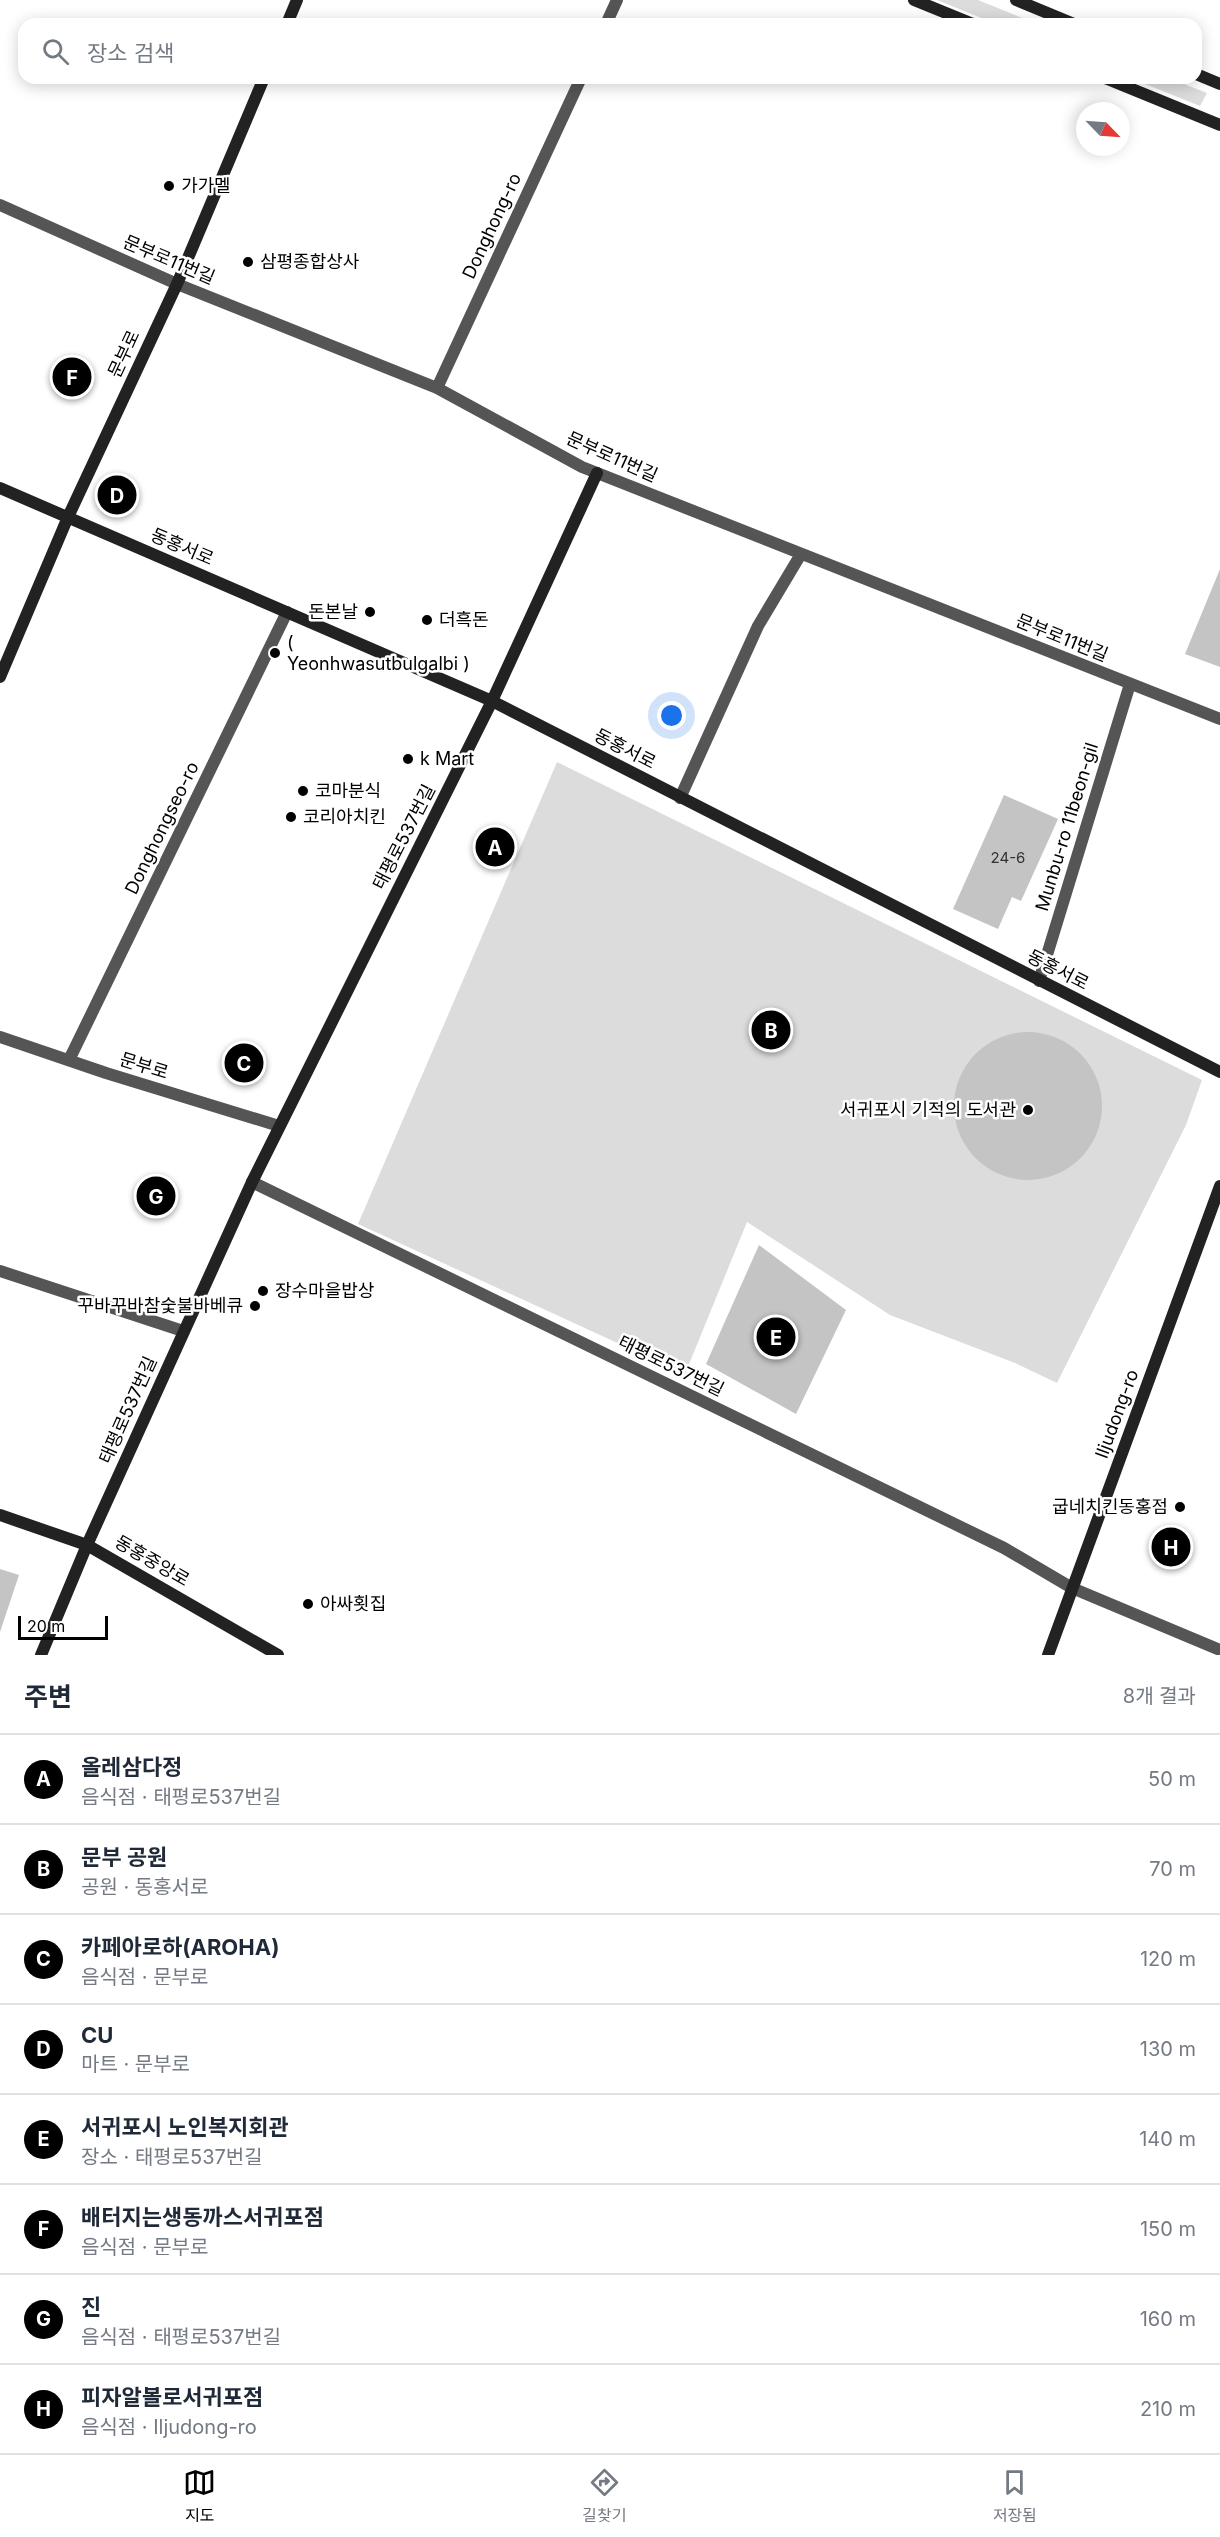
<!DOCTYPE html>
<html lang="ko">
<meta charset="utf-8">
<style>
body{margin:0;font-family:Inter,"Noto Sans KR",sans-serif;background:#f2f2f3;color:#1f2937}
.compass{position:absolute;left:1076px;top:102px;width:54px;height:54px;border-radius:50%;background:#fff;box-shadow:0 3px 15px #0003;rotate:115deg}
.scale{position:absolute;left:18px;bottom:15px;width:90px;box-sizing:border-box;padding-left:6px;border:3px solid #000;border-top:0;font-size:16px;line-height:21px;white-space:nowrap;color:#000;-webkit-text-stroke:4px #fff;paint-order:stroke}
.you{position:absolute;left:672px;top:716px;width:21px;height:21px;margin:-15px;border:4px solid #fff;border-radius:50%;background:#1a73e8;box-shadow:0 0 0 9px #1a73e833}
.badge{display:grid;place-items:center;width:39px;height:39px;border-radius:50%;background:#000;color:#fff;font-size:20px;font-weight:700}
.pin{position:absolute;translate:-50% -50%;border:3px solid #fff;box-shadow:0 2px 6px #0006}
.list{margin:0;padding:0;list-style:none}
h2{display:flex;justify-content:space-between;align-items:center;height:78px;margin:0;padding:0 24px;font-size:26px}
h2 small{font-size:20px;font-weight:400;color:#747a83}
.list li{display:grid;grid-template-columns:39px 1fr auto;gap:18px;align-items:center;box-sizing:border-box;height:90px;padding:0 24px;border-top:2px solid #e0e1e3}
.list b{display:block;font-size:22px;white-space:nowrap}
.list p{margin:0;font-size:20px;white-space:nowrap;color:#747a83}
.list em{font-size:20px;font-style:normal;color:#747a83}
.icon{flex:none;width:33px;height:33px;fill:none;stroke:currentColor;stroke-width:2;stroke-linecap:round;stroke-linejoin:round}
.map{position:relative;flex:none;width:1220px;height:1655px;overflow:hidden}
.search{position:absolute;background:#fff;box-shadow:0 3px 15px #0003;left:18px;right:18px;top:18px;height:66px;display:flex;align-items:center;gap:15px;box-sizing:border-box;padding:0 21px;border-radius:18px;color:#747a83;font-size:22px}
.sheet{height:798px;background:#fff}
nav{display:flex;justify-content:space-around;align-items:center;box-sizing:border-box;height:84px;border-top:2px solid #e0e1e3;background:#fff;font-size:16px;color:#747a83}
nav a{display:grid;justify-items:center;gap:3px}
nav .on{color:#000}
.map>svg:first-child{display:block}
</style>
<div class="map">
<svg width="1220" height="1655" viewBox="0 0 1220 1655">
<rect width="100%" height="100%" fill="#fff"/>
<path fill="#dcdcdc" d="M937 0H978L1037 24H996Z
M1130 78H1169L1207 93 1200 106Z
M557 762 1202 1080 1186 1125 1057 1383 1015 1363 890 1315 747 1222 685 1374 358 1224Z"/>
<path fill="#c4c4c4" d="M1220 569V667L1185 654Z
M1004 795 1058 819 1021 901 1012 897 998 929 953 909Z
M954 1106a74 74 0 1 1 148 0a74 74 0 1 1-148 0Z
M759 1245 846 1310 796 1414 706 1364Z
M0 1569 19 1575 0 1632Z"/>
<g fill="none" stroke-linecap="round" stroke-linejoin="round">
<path stroke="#555" stroke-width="12" d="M606 24 617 0
M0 205 177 284 437 388 582 467 1220 719
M437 388 581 78
M680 798 758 626 801 554
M1039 981 1130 684
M0 1037 106 1073 279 1126
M69 1060 287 612
M252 1182 1004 1548 1072 1588 1220 1650
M0 1271 183 1331"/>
<path stroke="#222" stroke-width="12" d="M914 0 973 24
M1016 0 1074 24
M287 24 297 0
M1196 74 1220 84
M1105 78 1220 125
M0 488 492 701 1220 1072
M0 677 68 517 177 284 264 78
M0 1515 87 1545 278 1655
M41 1655 87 1545 252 1182 492 701 597 473
M1048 1655 1220 1186"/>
</g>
<g fill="#000" stroke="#fff" stroke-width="2">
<circle cx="169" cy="186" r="6"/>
<circle cx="248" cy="262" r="6"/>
<circle cx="370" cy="612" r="6"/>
<circle cx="427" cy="620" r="6"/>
<circle cx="275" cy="653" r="6"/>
<circle cx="408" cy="759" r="6"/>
<circle cx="303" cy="791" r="6"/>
<circle cx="291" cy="817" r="6"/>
<circle cx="1028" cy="1110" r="6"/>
<circle cx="263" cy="1291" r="6"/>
<circle cx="255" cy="1306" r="6"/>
<circle cx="1180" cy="1507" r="6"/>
<circle cx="308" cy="1604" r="6"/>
</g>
<g text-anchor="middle" stroke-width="5" stroke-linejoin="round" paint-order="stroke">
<g font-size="15" fill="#313131">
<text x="1008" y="863">24-6</text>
</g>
<g font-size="18" fill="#000" stroke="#fff" text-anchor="start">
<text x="181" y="192">가가멜</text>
<text x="260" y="268">삼평종합상사</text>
<text x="358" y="618" text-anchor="end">돈본날</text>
<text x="439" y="626">더흑돈</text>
<text x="287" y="649">(<tspan x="287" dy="21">Yeonhwasutbulgalbi )</tspan></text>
<text x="420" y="765">k Mart</text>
<text x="315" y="797">코마분식</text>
<text x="303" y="823">코리아치킨</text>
<text x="1016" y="1116" text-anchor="end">서귀포시 기적의 도서관</text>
<text x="275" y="1297">장수마을밥상</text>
<text x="243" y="1312" text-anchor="end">꾸바꾸바참숯불바베큐</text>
<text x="1168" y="1513" text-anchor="end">굽네치킨동홍점</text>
<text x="320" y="1610">아싸횟집</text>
</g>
<g font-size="18" fill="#000" stroke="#fff">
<text transform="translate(492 226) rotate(-65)" y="6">Donghong-ro</text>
<text transform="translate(169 260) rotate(23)" y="6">문부로11번길</text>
<text transform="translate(124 354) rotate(-65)" y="6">문부로</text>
<text transform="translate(612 457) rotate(24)" y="6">문부로11번길</text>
<text transform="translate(182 547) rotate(23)" y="6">동홍서로</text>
<text transform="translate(1062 638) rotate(22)" y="6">문부로11번길</text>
<text transform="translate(625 749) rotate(27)" y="6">동홍서로</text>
<text transform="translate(1067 827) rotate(-73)" y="6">Munbu-ro 11beon-gil</text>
<text transform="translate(162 828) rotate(-64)" y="6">Donghongseo-ro</text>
<text transform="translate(404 837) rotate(-63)" y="6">태평로537번길</text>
<text transform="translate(1058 970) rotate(27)" y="6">동홍서로</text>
<text transform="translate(144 1066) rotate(17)" y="6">문부로</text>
<text transform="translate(671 1366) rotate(26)" y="6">태평로537번길</text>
<text transform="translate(128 1410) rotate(-66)" y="6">태평로537번길</text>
<text transform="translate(1117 1414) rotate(-70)" y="6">Iljudong-ro</text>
<text transform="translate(152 1561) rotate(30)" y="6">동홍중앙로</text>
</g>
</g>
</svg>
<svg class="compass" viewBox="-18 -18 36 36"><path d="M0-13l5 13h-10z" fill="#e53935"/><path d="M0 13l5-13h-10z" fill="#747a83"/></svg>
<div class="scale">20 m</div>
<div class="you"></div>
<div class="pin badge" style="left:495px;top:847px">A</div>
<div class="pin badge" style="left:771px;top:1030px">B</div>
<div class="pin badge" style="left:244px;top:1063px">C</div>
<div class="pin badge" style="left:117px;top:495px">D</div>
<div class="pin badge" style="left:776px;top:1337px">E</div>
<div class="pin badge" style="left:72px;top:377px">F</div>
<div class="pin badge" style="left:156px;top:1196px">G</div>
<div class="pin badge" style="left:1171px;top:1547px">H</div>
<div class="search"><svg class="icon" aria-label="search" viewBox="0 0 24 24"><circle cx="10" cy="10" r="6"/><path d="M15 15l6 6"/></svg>장소 검색</div>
</div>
<section class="sheet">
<h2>주변<small>8개 결과</small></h2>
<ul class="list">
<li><span class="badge">A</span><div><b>올레삼다정</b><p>음식점 · 태평로537번길</p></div><em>50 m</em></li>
<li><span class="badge">B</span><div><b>문부 공원</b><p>공원 · 동홍서로</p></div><em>70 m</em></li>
<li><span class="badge">C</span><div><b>카페아로하(AROHA)</b><p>음식점 · 문부로</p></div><em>120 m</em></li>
<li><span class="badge">D</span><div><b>CU</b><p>마트 · 문부로</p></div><em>130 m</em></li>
<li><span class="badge">E</span><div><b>서귀포시 노인복지회관</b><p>장소 · 태평로537번길</p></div><em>140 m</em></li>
<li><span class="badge">F</span><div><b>배터지는생동까스서귀포점</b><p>음식점 · 문부로</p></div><em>150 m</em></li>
<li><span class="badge">G</span><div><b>진</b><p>음식점 · 태평로537번길</p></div><em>160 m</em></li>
<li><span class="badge">H</span><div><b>피자알볼로서귀포점</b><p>음식점 · Iljudong-ro</p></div><em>210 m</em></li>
</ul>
</section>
<nav>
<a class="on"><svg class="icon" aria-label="map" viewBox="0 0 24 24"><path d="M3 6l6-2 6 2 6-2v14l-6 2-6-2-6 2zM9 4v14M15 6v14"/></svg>지도</a>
<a><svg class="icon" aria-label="directions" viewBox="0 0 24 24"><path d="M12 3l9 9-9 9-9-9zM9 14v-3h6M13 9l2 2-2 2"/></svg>길찾기</a>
<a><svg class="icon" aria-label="saved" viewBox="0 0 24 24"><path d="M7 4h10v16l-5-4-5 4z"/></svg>저장됨</a>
</nav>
